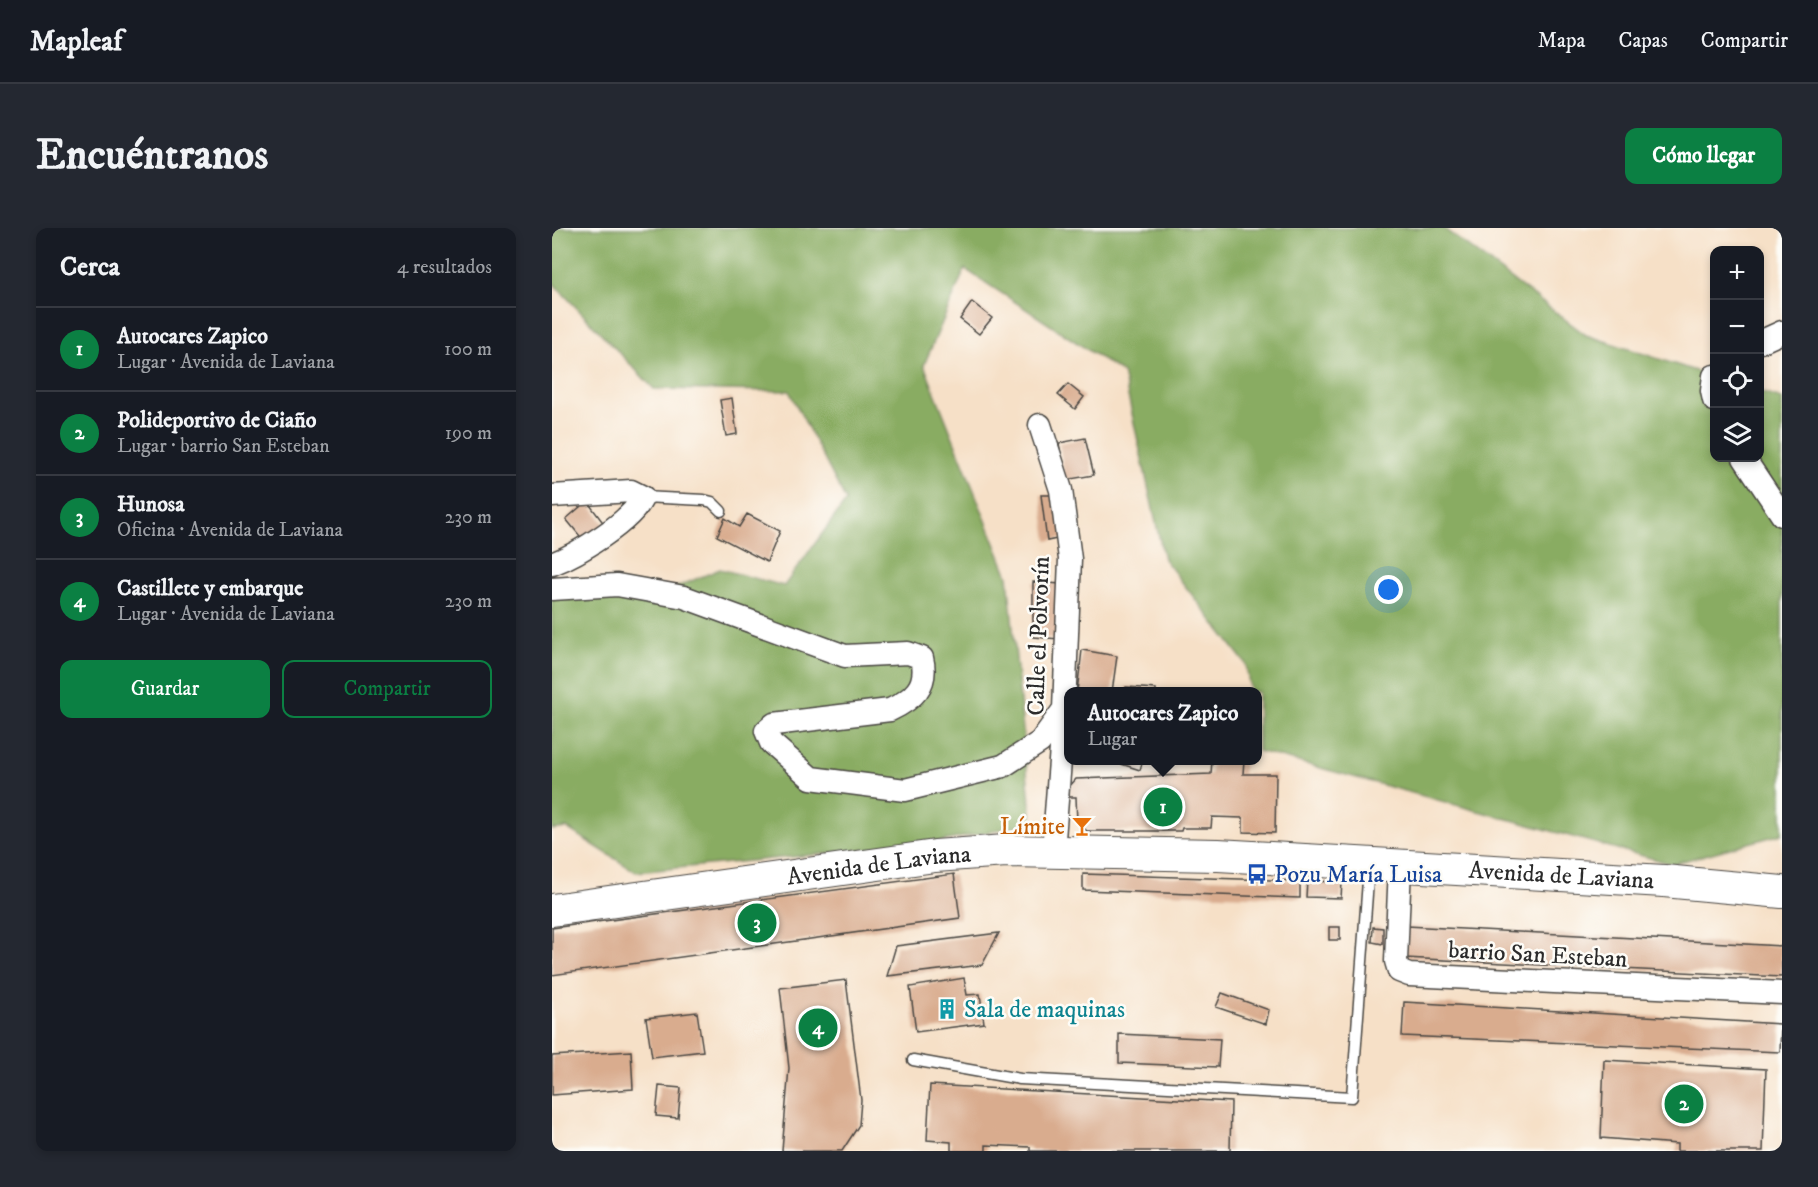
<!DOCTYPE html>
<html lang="es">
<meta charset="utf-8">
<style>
body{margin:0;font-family:"IM FELL DW Pica",serif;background:#242831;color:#f1f3f6}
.controls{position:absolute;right:18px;top:18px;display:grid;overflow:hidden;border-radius:12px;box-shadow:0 3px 9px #0003}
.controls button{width:54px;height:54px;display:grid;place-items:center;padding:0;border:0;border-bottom:2px solid #363941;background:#171b24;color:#f1f3f6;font:30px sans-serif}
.you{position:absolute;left:837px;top:362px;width:21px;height:21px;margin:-15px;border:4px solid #fff;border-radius:50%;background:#1a73e8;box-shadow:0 0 0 9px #1a73e833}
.badge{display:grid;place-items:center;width:39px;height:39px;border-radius:50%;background:#0b8043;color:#fff;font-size:20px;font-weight:700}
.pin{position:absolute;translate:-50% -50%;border:3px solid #fff;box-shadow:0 2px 6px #0006}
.popup{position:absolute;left:512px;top:459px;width:198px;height:78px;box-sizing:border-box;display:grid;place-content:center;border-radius:12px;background:#171b24;filter:drop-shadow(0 2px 4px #0005);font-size:20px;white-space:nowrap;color:#9ea1a6}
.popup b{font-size:22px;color:#f1f3f6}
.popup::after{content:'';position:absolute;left:50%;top:100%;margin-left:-12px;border:12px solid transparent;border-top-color:#171b24}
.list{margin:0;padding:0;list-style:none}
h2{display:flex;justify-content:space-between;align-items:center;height:78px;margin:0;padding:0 24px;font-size:26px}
h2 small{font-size:20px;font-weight:400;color:#9ea1a6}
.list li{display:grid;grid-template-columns:39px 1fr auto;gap:18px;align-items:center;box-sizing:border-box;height:84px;padding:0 24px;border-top:2px solid #363941}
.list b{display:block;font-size:22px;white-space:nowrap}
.list p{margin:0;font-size:20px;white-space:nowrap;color:#9ea1a6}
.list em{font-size:20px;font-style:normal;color:#9ea1a6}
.actions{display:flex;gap:12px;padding:18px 24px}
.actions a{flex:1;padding:14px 0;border:2px solid #0b8043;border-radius:12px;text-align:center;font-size:21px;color:#0b8043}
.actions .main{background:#0b8043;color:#fff}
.icon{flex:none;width:33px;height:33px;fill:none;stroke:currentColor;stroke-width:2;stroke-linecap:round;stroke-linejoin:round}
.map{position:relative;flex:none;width:1230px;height:923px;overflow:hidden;border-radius:12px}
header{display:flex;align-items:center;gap:36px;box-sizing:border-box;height:84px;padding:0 30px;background:#171b24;border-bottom:2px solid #363941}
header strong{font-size:28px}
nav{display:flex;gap:33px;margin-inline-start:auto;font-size:21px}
.intro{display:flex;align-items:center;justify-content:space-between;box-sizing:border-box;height:144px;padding:0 36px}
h1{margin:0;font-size:42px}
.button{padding:15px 27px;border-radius:12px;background:#0b8043;color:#fff;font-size:21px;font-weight:700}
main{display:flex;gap:36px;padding:0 36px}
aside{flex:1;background:#171b24;border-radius:12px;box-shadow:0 3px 9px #0003}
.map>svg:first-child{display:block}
</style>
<header>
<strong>Mapleaf</strong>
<nav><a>Mapa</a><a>Capas</a><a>Compartir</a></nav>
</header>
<div class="intro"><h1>Encuéntranos</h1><a class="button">Cómo llegar</a></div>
<main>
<aside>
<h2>Cerca<small>4 resultados</small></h2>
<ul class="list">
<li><span class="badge">1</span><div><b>Autocares Zapico</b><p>Lugar · Avenida de Laviana</p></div><em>100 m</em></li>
<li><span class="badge">2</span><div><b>Polideportivo de Ciaño</b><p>Lugar · barrio San Esteban</p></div><em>190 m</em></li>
<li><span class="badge">3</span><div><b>Hunosa</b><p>Oficina · Avenida de Laviana</p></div><em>230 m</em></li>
<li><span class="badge">4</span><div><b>Castillete y embarque</b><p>Lugar · Avenida de Laviana</p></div><em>230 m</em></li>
</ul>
<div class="actions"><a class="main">Guardar</a><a>Compartir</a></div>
</aside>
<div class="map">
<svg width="1230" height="923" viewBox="0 0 1230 923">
<rect width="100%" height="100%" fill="#fdfcf7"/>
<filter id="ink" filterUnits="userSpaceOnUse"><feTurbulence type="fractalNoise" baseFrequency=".0167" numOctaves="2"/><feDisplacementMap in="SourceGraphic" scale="12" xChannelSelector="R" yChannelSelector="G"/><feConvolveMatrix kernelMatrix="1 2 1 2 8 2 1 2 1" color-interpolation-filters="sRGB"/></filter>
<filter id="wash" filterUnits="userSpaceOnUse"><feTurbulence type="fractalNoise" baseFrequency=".008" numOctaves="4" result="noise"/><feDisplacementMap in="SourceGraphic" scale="24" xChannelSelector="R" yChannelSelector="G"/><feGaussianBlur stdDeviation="1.35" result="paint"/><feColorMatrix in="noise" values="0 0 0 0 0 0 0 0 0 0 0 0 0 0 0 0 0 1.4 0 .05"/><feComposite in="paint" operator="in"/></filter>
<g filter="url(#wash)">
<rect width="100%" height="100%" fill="#f6e0c7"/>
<path fill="#89ac62" stroke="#5a6c46" stroke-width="1.5" d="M0 0H891L1034 107 1162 149V230H1208V164L1230 171V606L1120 636 706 523V464L698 463 694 436 612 331 571 145 413 41 372 137 456 348 480 595 382 615 84 644 15 600 0 602V368L96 371 168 341 232 358 294 273 237 163 102 161 0 54Z"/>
<g id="blocks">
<path fill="#d9ac8e" d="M420 74 440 90 427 106 408 91Z
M516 156 532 169 523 181 506 167Z
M180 170 185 206 174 208 168 172Z
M533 210 542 247 513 252 507 215Z
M489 267H510L515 309 495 313Z
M35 273 53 297 32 313 14 291Z
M195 286 228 303 215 334 165 308 173 290 187 299Z
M481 354 509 356 508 411 481 409Z
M530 422 565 428 560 464H525Z
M574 459 604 461V464H574Z
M557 532H591L588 542Z
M660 532H692L691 546H724L723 605 691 604V590L660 589 659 600H630L629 603H535L525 594 524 569H517V559L524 551 659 546Z
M402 646 408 690 0 747V700Z
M531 646 748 653V670L531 662Z
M755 653 790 654 789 670 754 669Z
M855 698 1230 718V749L853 730Z
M777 699H788V712H777Z
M821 699 831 700V716L820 714Z
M447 705 430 737 335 748 344 718Z
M412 750 415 767 428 766 432 795 364 804 358 759Z
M294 752 309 872 307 897 290 923H230L237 840 228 760Z
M670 765 717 782 714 796 664 779Z
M852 774 1229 796 1228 824 850 808Z
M145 784 151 823 100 829 94 790Z
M567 806 668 811 666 839 567 835Z
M79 823 81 861 0 867V828Z
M1052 832 1214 841 1211 923H1125V916L1049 910Z
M378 857 679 874 678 923H478V919L434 917V923H399V914L375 912Z
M107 858 129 860 126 890 104 888Z"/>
</g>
</g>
<g filter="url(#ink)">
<use href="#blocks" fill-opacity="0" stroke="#494642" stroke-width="1.5"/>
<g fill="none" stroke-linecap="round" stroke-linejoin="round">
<g stroke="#494642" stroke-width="13">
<path id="lane" d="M91 269 152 272 160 274 169 283
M361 832 468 851 800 869 817 639"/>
</g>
<g stroke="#494642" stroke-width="25">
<path id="street" d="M1208 114 1230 104
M1162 148 1160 163 1162 172
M488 197 509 262 518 331 512 481 501 624
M1192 230 1230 287
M0 268 79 263 91 269C79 294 26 326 0 336
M0 361 65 357 132 369 293 428 356 425 370 430C377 458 361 471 338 482L222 496 214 503 219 515 259 550 353 562 451 538 488 514 512 481
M848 638 844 733 847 743 857 747 1230 765"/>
</g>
<g stroke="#494642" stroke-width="34">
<g id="secondary">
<path id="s1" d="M0 682 383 628 454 623 666 627 1112 653 1230 664"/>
</g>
</g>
<use href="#lane" stroke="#fff" stroke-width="10"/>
<use href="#street" stroke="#fff" stroke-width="22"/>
<use href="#secondary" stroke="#fff" stroke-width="32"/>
</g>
</g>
<defs>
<g id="bar-bare" transform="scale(1.62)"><path d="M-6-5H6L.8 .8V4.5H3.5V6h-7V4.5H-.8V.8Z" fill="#e8710a" stroke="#fdfcf7" stroke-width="2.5" paint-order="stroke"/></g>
<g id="bus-bare" transform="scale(1.62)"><path d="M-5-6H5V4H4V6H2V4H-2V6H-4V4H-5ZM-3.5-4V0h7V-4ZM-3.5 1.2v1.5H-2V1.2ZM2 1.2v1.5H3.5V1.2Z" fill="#1a4fb4" stroke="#fdfcf7" stroke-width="2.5" paint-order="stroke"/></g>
<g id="building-bare" transform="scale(1.62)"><path d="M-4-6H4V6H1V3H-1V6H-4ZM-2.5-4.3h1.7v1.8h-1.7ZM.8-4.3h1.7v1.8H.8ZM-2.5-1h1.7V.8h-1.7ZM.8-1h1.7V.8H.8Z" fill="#0f9aa8" stroke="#fdfcf7" stroke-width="2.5" paint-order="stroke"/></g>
</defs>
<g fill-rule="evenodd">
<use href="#bar-bare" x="530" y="598"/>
<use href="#bus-bare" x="705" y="646"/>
<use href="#building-bare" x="395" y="781"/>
</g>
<g text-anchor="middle" stroke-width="5" stroke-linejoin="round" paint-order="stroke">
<g font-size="24" fill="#2b2b2b" stroke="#fdfcf7">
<text transform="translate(486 408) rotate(-88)" y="8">Calle el Polvorín</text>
<text dy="8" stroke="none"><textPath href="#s1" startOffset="330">Avenida de Laviana</textPath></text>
<text dy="8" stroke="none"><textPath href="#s1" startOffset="1014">Avenida de Laviana</textPath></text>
<text transform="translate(986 726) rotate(3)" y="8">barrio San Esteban</text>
</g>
<g font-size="24" fill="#c56008" stroke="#fdfcf7" text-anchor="end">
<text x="513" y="606">Límite</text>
</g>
<g font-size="24" fill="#164399" stroke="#fdfcf7" text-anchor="start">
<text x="722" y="654">Pozu María Luisa</text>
</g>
<g font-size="24" fill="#0d838f" stroke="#fdfcf7" text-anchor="start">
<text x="412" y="789">Sala de maquinas</text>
</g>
</g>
</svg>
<div class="controls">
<button>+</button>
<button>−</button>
<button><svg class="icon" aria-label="locate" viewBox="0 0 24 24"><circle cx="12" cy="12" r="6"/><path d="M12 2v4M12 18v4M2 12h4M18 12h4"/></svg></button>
<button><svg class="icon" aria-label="layers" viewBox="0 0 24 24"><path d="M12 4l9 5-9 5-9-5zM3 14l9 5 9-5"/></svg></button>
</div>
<div class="you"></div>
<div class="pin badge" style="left:611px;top:579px">1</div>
<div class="popup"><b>Autocares Zapico</b>Lugar</div>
<div class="pin badge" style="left:1132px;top:876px">2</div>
<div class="pin badge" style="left:205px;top:695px">3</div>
<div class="pin badge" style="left:266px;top:800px">4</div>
</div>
</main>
